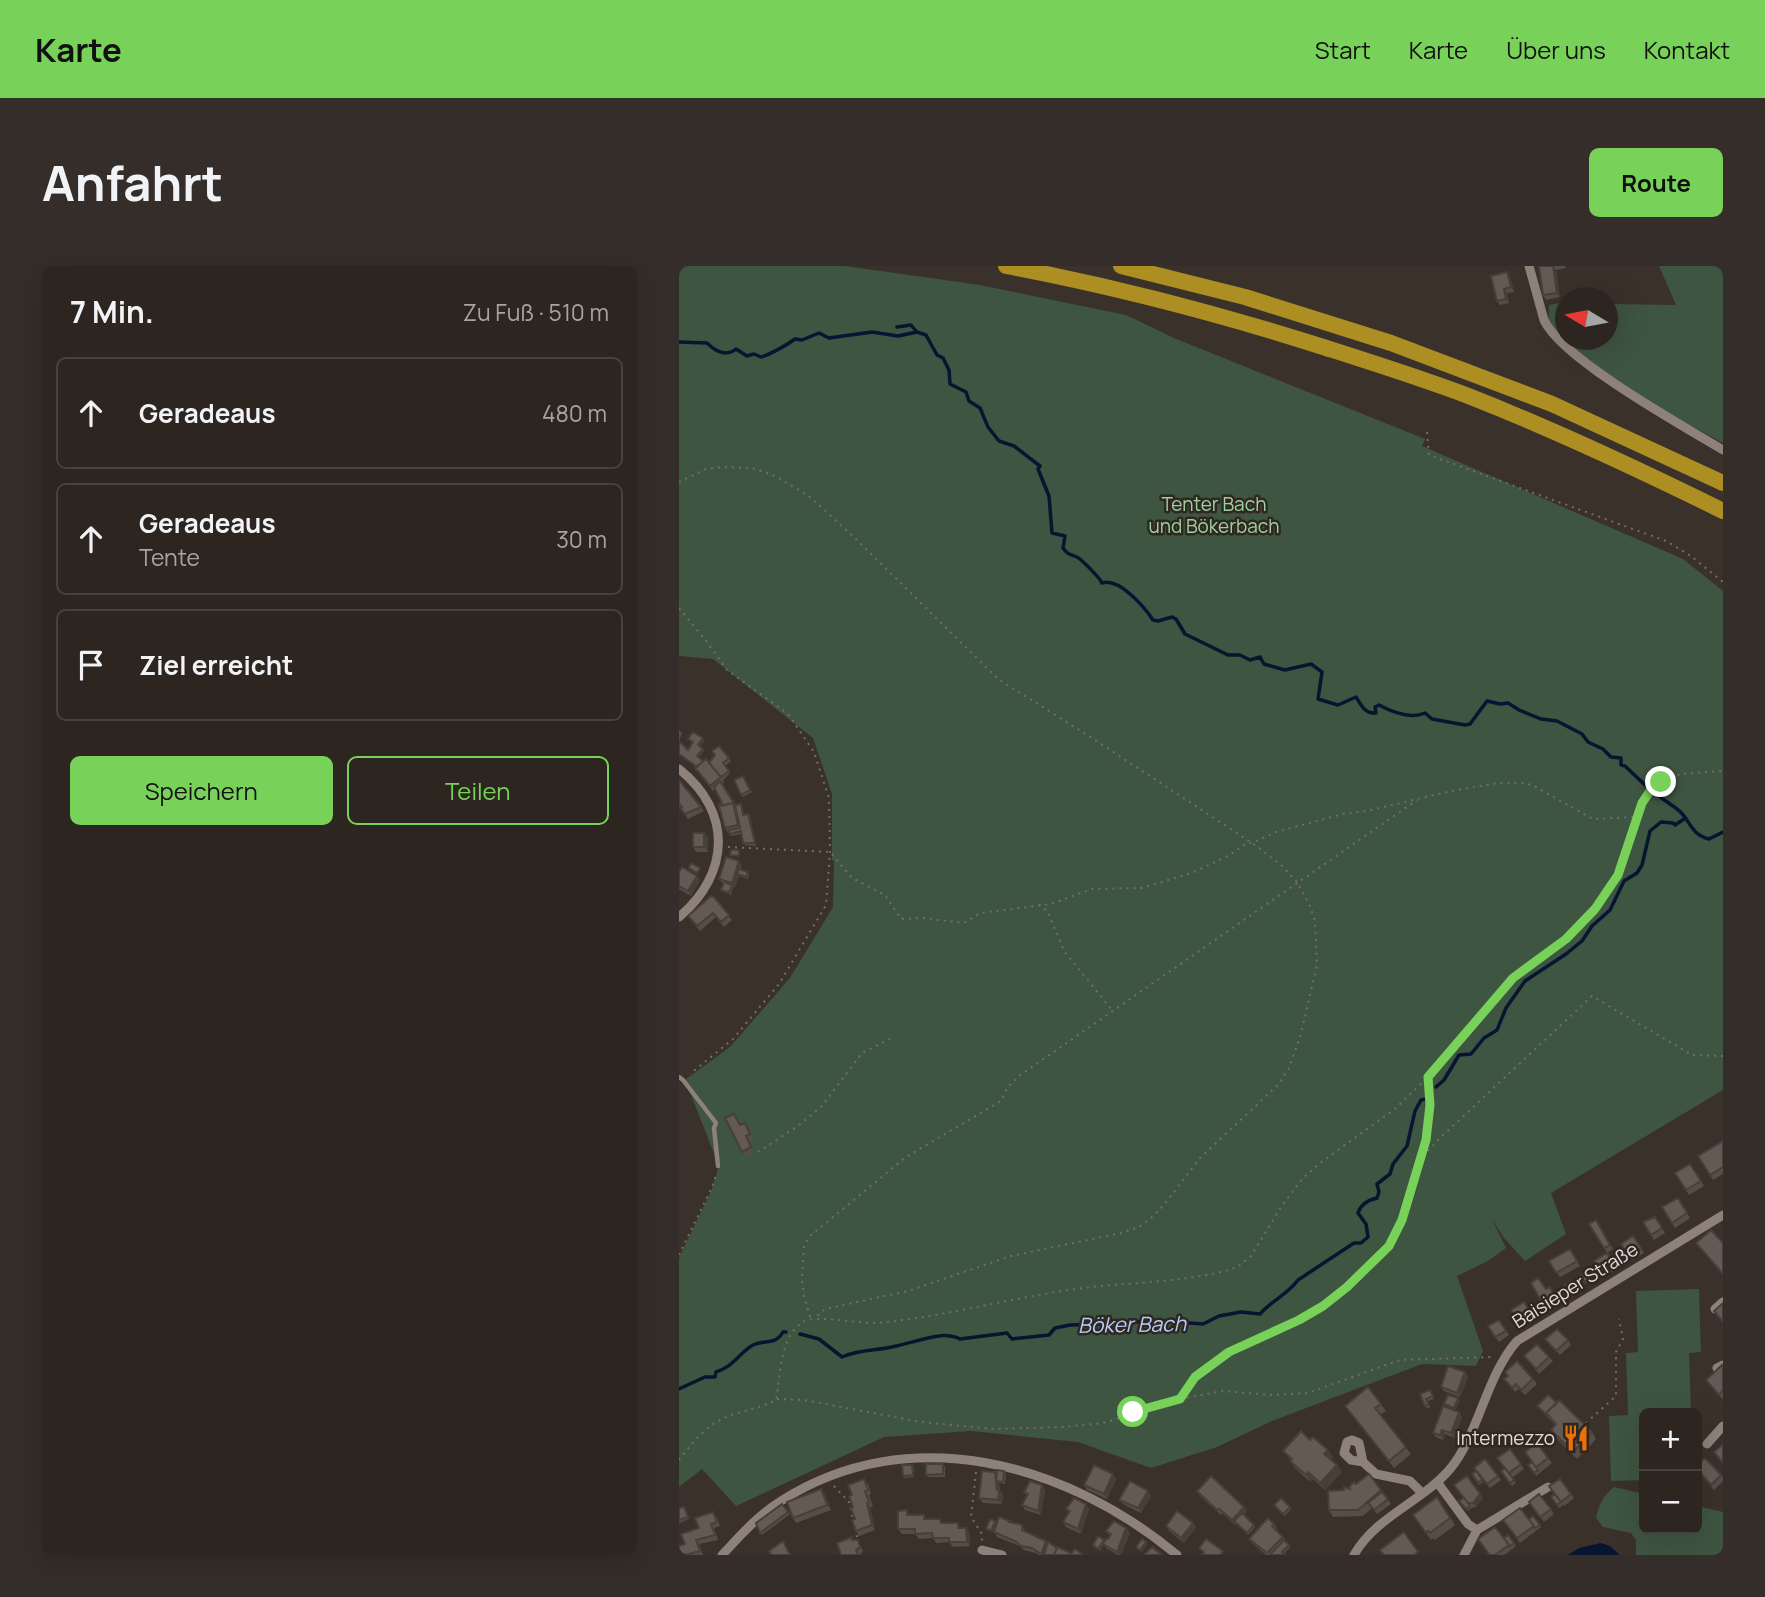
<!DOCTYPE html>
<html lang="de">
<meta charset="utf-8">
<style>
body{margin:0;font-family:Manrope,sans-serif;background:#342d29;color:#f1f3f6}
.controls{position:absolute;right:21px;bottom:21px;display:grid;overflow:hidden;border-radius:10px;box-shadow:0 7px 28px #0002}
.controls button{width:63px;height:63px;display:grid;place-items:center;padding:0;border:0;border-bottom:2px solid #48423e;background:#2c2520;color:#f1f3f6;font:35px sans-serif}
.compass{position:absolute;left:876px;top:21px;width:63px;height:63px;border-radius:50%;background:#2c2520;box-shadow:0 7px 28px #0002;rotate:280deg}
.stop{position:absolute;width:21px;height:21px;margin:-16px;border:5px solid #78d259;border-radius:50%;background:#fff}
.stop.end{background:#78d259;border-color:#fff;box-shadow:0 2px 7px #0008}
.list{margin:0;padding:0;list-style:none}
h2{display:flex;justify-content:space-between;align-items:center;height:91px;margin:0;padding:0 28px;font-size:30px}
h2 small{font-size:23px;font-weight:400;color:#a6a5a5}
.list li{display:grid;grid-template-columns:46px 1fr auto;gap:21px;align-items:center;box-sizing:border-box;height:112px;margin:0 14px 14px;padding:0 14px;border:2px solid #48423e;border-radius:10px}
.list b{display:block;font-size:26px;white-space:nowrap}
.list p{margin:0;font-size:23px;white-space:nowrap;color:#a6a5a5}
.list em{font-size:23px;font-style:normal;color:#a6a5a5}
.actions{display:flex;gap:14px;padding:21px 28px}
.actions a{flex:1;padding:16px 0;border:2px solid #78d259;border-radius:10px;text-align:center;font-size:24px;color:#78d259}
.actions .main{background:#78d259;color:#111}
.icon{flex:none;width:38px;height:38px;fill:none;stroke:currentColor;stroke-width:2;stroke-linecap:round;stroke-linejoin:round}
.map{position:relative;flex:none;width:1044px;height:1289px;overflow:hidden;border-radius:10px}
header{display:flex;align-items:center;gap:42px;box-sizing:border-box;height:98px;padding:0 35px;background:#78d259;color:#111}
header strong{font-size:33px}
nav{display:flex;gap:38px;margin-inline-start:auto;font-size:24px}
.intro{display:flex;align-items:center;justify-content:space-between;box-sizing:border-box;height:168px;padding:0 42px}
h1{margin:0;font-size:49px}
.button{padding:18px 32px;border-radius:10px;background:#78d259;color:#111;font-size:24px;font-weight:700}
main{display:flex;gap:42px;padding:0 42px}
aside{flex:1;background:#2c2520;border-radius:10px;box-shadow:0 7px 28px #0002}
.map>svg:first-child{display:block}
</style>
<header>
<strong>Karte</strong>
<nav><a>Start</a><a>Karte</a><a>Über uns</a><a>Kontakt</a></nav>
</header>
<div class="intro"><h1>Anfahrt</h1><a class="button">Route</a></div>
<main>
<aside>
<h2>7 Min.<small>Zu Fuß · 510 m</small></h2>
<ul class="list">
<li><svg class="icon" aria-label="ahead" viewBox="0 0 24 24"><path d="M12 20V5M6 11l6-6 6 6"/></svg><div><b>Geradeaus</b></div><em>480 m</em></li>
<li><svg class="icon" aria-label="ahead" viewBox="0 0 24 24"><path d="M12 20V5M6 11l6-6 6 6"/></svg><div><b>Geradeaus</b><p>Tente</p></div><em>30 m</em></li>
<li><svg class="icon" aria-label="arrive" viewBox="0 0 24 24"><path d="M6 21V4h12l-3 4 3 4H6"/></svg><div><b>Ziel erreicht</b></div></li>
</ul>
<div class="actions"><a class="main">Speichern</a><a>Teilen</a></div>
</aside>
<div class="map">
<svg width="1044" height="1289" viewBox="0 0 1044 1289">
<rect width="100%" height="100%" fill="#3b312b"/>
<path fill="#3e5541" d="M0 0H166L301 19 447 49 495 72 746 173 743 180 1004 293 1044 325V824L872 927 887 968 846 995 825 972 813 953 827 982 809 995 778 1010 804 1085 797 1100 743 1098 593 1155 538 1181 472 1202 399 1176 292 1165 205 1171 57 1240 23 1203 0 1221V992L32 925 40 900 6 814 51 781 111 712 154 641 155 595 153 594V528L134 472 34 393 0 390Z
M980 0H1044V177L951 127 869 61 870 39 886 36V74H928L929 38 997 39Z
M1020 1023 1022 1086 1010 1087 1012 1147H965V1214L932 1215 930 1150 949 1149 947 1087 959 1086 957 1025Z
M935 1221 965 1228V1263H1018V1240L1044 1246V1289H957V1274L952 1267 924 1261 917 1252C920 1238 924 1230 935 1221Z"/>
<path fill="#071531" d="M922 1277 931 1280 941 1289H889L900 1282Z"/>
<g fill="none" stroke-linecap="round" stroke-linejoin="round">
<path stroke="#071531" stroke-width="3.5" d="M218 61 232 59 237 65
M0 76 28 77C37 86 47 91 57 83L68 90 75 88 82 91C92 88 108 79 116 73L123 74 140 67 150 72 193 66 219 70 238 66 247 69 258 89 264 92 270 104 271 118 287 126 290 135 301 142 309 161 320 175 335 180 361 200 359 203 370 230 373 267 386 270 384 282C389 289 391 288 398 291 402 293 421 312 423 317 440 312 464 339 474 354L479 355 493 351 497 353 506 368 549 389H561L571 394 581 391 585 398 606 404 632 398 643 406 639 433 659 439 677 431C682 439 686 448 697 447L696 441 700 439C713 446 732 453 746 447L753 453 786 459 791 458 808 435 821 438 829 437 840 444 862 453 878 455 903 468 909 476 924 483 932 491 942 492V499L946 500 966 519
M975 526C983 533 990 537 998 543 1012 553 1010 568 1030 573L1044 566
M757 821 765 814 780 789 792 788 805 772 818 764 827 742 846 715 887 688 903 675 913 660 931 644 945 615 958 607 963 599 971 565 982 556 994 557 996 559 1005 553
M121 1068 140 1073 163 1091C181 1083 199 1085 217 1080 231 1077 246 1072 260 1070 266 1069 276 1070 281 1073L328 1067 333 1073 370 1069 376 1062 391 1059 452 1057 470 1054 524 1058 540 1050 562 1046 581 1048C592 1035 609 1028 619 1014L675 977H682L689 971 687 958 679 947C682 938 689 934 698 932L700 926 698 918 711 908 714 898 728 880 736 845 742 834 747 833
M0 1123 26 1111H36L37 1106C54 1101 60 1087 74 1079 86 1073 96 1080 104 1066H107"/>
<path stroke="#766d67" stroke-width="2" stroke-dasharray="2 5" stroke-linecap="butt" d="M748 166 750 189 987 275 1012 290 1044 316
M0 216 27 203 42 201 73 202 94 209 130 230 176 272 319 413 413 472 573 577 601 598 618 616 631 640 636 655 638 699 622 768 610 802 599 819 520 893 485 939 472 952 460 961 442 967 332 990 229 1025 146 1043 137 1051
M0 342 28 376 48 404 109 448 135 486 150 532 151 586 147 639 100 718 54 773 11 808
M49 581 151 586 173 612 206 629 222 653 244 652 285 657 301 647 372 638 413 623 463 622 515 606 549 590 568 577H573L597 566 664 548 688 545 772 525 820 517H846L855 520 914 553 955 551
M360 638 369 646 385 685 433 744
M79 886 119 860 143 840 183 787 211 773
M744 890 760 873 913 730 1013 789 1044 790
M0 989 33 921 38 907
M131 1051 125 1030 123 1013 125 980 131 970 227 891 322 835 328 822 340 810 738 534
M98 1133 125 1134 242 1156 314 1163 384 1161 424 1157 501 1133 516 1111 550 1086 620 1054 644 1040 668 1021 710 980 723 954 747 874 751 839 749 811
M501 1133 544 1125 593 1129 629 1127 721 1094 814 1091
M907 1157 937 1130V1086L944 1073 940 1053
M0 1194C14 1176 28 1158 50 1150 66 1144 82 1142 97 1134 102 1109 100 1071 124 1056 137 1048 179 1058 198 1057 265 1051 330 1032 397 1023 447 1016 500 1017 550 1004 559 1001 565 996 572 990L602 941 624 912 641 897 716 843 749 811 834 712 901 660 928 626 939 609 956 552 963 537 973 522 1001 508 1044 505
M297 1206 292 1251 303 1268V1275
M155 1220 170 1236 178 1271"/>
<path stroke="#8d817a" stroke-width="4.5" d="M0 811 4 814 37 857 35 862 39 900"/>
<path stroke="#8d817a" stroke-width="9" d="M850 0 865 54C883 93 1004 160 1044 184
M0 503C54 546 51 608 0 651
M1036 1043 1044 1036
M1038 1102 1044 1099
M1028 1178 1044 1160
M684 1196 680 1177 673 1174 668 1176 665 1187 672 1194 684 1196 697 1208 731 1215 742 1226
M758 1216 789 1258 798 1264 785 1289
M798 1264 869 1221
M303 1284 323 1289
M43 1289C61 1270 79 1249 102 1235 230 1153 388 1197 498 1289
M675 1289C696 1251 744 1235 771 1203 800 1168 807 1110 838 1075L1044 949"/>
<path stroke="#ac8e23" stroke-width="16" d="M327 0C433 20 537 47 641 80 691 96 742 112 792 131 878 165 961 204 1044 245
M442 0 566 31 712 77 873 138 1044 217"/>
</g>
<path fill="#574d47" d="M860 0H886L887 2 877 4 881 31 867 34 864 29Z
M831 11 835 26 828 27 830 37 821 39 818 35Z
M0 464 3 467 0 475 9 484 13 477 9 473 26 474 21 481 25 485 20 492 24 495 30 497 36 489 40 480 52 495 46 500 51 507 44 514 45 516 43 518 56 539 63 540 65 549 71 550 77 580 66 579 62 568 52 570 46 562 43 537 36 523 34 525 16 502 17 501 0 489Z
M64 510 73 526 64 531 62 529Z
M0 515 22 541 25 545 9 553 1 542 3 541 0 543Z
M25 567 29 571V586H17L14 581Z
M63 599 62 604 69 606 70 608 69 613 60 610 56 621H54L52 629 44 626 42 624 44 618 40 613Z
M0 606 21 614 12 630 0 623Z
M32 630 53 654 45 661 37 651 21 665 9 650Z
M59 852 62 859 69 862 74 873 70 875 75 886 66 890 63 886Z
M1044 875V908L1034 914 1019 890Z
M1011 898 1025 920 1010 929 996 907Z
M999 932 1011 952 996 962 983 941Z
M976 951 986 967 975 974 964 956Z
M920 959 934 983 928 987 938 1003 925 1011 915 995 928 987 925 982Z
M954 970 965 987 953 994 942 978Z
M891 983 901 1000 881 1011 870 995Z
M907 1006 913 1014 906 1018 901 1010Z
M892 1015 897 1024 891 1027 886 1019Z
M871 1021 881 1037 869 1044 865 1040 867 1023Z
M845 1036 854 1050 842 1058 832 1044Z
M820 1054 830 1069 820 1076 809 1060Z
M866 1073 889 1074 892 1079 881 1089Z
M845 1090 870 1091 874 1095 860 1108Z
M1044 1101V1132L1043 1133 1031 1119Z
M786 1106 789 1111 781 1131 765 1125 762 1121Z
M825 1113H854L858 1118 846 1129 840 1123 836 1126Z
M753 1127 755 1133 749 1135 751 1141 748 1143 741 1128Z
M878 1137 913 1166 917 1173 898 1193 876 1171 872 1164 876 1159 858 1140Z
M702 1138 707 1145 701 1149 732 1188 715 1202 671 1147Z
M780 1146 783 1151 776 1172 766 1168 764 1174 757 1171 754 1167Z
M631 1174 654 1191 651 1194 658 1199 663 1206 646 1224 634 1213 631 1216 616 1202 611 1195 612 1194 604 1185Z
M858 1177 873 1197 857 1210 849 1199 853 1196Z
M831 1183 845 1203 833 1212 837 1217 833 1220 822 1205 826 1202Z
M806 1193 822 1214 811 1222 799 1208 804 1216 800 1219 793 1208 797 1205Z
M266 1200V1211H249L247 1209Z
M235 1201V1211L225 1212 224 1210Z
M1018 1204 1042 1209 1044 1212V1215L1035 1224Z
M316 1206 318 1208 327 1207 326 1218 320 1217 321 1224 324 1228 323 1238 304 1237 300 1232Z
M434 1208 437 1213 428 1233 408 1224 405 1219Z
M690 1208 712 1238 698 1248 693 1242 684 1250 654 1251 650 1244 665 1224 671 1223Z
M881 1213 895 1232 885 1240 881 1235 884 1239 880 1242 872 1231 876 1228Z
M189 1217 192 1228 190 1229 194 1241H191L196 1264 180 1270 177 1265 173 1229Z
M363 1219 366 1224 362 1249 346 1244 343 1239 348 1230 345 1226Z
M142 1223 145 1227 152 1244 117 1257 114 1252Z
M469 1225 472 1230 462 1247 444 1238 440 1234Z
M518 1225 565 1241 568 1245 565 1249 576 1261 569 1269 557 1258 556 1259 543 1247 542 1249 521 1230Z
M860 1228 875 1248 865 1256 850 1236Z
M758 1231 776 1259 756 1274 754 1272 752 1274 734 1249Z
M804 1232 797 1241 792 1242H793L788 1245 782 1237Z
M103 1238 111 1248 83 1269 81 1267Z
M407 1238 410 1243 402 1268 387 1261 384 1256 390 1247 387 1243Z
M595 1239 611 1241 612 1243 606 1250Z
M0 1242 7 1243 10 1253 0 1257Z
M231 1249 282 1262H287L290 1266 291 1280 274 1281 270 1276 257 1277 254 1272 240 1273 236 1268H223L219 1263Z
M854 1250 862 1261 841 1277 824 1254 850 1253Z
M38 1251 41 1260 35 1262 39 1274 20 1278 24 1289H0L6 1278 20 1262Z
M332 1257 343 1259 346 1265 367 1275 369 1278 392 1288 404 1289H360L357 1287 345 1284 341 1280 318 1271 315 1266Z
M595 1258 598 1263 597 1264 604 1271 607 1276 611 1281 605 1288V1289H587L573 1277 570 1273Z
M487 1260 517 1261 505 1277 490 1265Z
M447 1262 451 1267 442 1289H439L427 1282 425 1279 421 1285 414 1279 425 1274 426 1275 429 1273 431 1270 427 1265Z
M829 1269 837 1280 825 1289H808Z
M173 1271 174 1274H179L184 1285 181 1289H162Z"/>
<path fill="#473f3a" d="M874 0 877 4 881 31 878 27Z
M828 6 831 11 835 26 832 21Z
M825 23 828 27 830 37 827 33Z
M24 472 26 474 21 482 19 479Z
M24 483 25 485 20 492 18 490Z
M69 548 71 550 77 580 76 577Z
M25 567 29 571V586L25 581Z
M60 595 63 599 61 609 58 608 60 610 56 621 53 617Z
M18 610 21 614 12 630 9 625Z
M786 1106 789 1111 781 1131 778 1127Z
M779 1132 781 1135 776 1144 775 1142Z
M780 1146 783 1151 776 1172 772 1167Z
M763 1164 766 1168 764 1174 761 1169Z
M649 1184 654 1191 650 1195 645 1188Z
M658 1199 663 1206 646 1224 641 1217Z
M316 1206 319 1210 321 1224 324 1228 323 1238 319 1234Z
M629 1206 634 1213 631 1216 627 1209Z
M434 1208 437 1213 428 1233 425 1228Z
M363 1219 366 1224 362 1249 359 1245Z
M142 1223 145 1227 152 1244 148 1239Z
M469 1225 472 1230 462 1247 459 1242Z
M801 1228 804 1232 797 1241 794 1237Z
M188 1237 191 1241 196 1264 193 1259Z
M407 1238 410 1243 402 1268 399 1263Z
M565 1241 568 1245 556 1259 553 1254Z
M316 1255 317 1257 314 1267 312 1265Z
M514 1257 517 1261 505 1277 502 1272Z
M287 1262 290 1266 291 1280 288 1276Z
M447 1262 451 1267 442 1289H440L438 1286Z
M425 1274 426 1277 421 1285 419 1283Z
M367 1275 370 1280 365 1289H363L362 1288Z
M467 1276 469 1278 463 1286 461 1284Z"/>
<path fill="#655a53" stroke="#473f3a" stroke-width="2" d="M860 0H874L878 27 864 29Z
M828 6 832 21 825 23 827 33 818 35 812 10Z
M14 466 24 472 19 479 24 483 18 490 24 495 18 501 0 488V479L1 476 9 484 14 476 9 473Z
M40 480 50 492 44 497 50 505 42 511 30 497 36 489 33 485Z
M27 493 42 511 31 520 16 502Z
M64 510 71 524 62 529 55 514Z
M0 515H1L22 541 6 548 1 542 3 541 0 537Z
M41 515 56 539 54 537 41 540 40 538 43 537 35 521Z
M54 537 59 559 46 562 40 540Z
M62 538 64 549 69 548 76 577H64L62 565 51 568 50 564 61 562 56 539Z
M14 567H25V581H14Z
M52 584H60V590L51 589Z
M47 591 60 595 53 617 40 613Z
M12 597 21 602 18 607 10 602Z
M3 601 18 610 9 625 0 620V606Z
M60 603 69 606 67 611 58 608Z
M45 616 53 619 50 627 42 624Z
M32 630 35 631 50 649 42 656 34 647 18 660 9 650Z
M55 848 61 859 66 857 71 868 67 870 72 881 63 886 46 852Z
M1044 875V901L1031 909 1019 890Z
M1011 898 1022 915 1007 924 996 907Z
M999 932 1008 947 993 957 983 941Z
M976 951 983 962 972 969 964 956Z
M917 954 931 979 925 982 910 958Z
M1032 964 1044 977V1008L1017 977Z
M954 970 962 982 950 990 942 978Z
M891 983 898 995 877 1007 870 995Z
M928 987 935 999 922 1007 915 995Z
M907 1006 911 1012 905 1016 901 1010Z
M859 1012 867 1023 871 1021 877 1033 865 1040 852 1017Z
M892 1015 895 1021 889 1025 886 1019Z
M845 1036 851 1046 838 1053 832 1044Z
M1044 1037V1056L1035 1045Z
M820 1054 827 1065 816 1071 809 1060Z
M878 1063 889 1074 877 1085 866 1073Z
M858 1078 870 1091 857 1103 845 1090Z
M838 1095 854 1113 842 1124 837 1118 833 1122 825 1113 829 1110 826 1106Z
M1043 1099 1044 1101V1124L1040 1129 1027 1114Z
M769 1100 786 1106 778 1127 762 1121Z
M689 1121 702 1138 696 1142 727 1181 710 1195 666 1140Z
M751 1124 754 1130 747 1133 749 1139 746 1140 741 1128Z
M769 1129 779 1132 775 1142 765 1138Z
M869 1129 878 1137 867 1147 869 1150 858 1140Z
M880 1134 913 1166 894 1186 872 1164 877 1158 867 1147Z
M764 1140 780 1146 772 1167 763 1164 761 1169 754 1167Z
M622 1165 631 1174 634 1171 649 1184 645 1188 658 1199 641 1217 629 1206 627 1209 611 1195 613 1193 604 1185Z
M858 1177 869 1192 857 1201 846 1186Z
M1044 1178V1197L1035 1186Z
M831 1183 842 1198 830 1207 818 1192Z
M1026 1192 1042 1209 1032 1219 1018 1203V1199Z
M806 1193 819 1210 808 1218 795 1202Z
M853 1196 859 1204 855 1207 849 1199Z
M247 1198H264V1208L247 1209Z
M223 1199H233L234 1209 224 1210Z
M415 1199 434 1208 425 1228 405 1219Z
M826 1202 835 1214 831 1217 822 1205Z
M318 1204 325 1205 324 1216 317 1215Z
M303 1205 316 1206 318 1224H320L319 1234 300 1232Z
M797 1205 803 1213 799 1217 793 1208Z
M690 1208 702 1224 679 1244H650L649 1225 665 1224V1221L671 1223V1220L675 1216 677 1218Z
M532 1210 565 1241 553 1254 540 1243 538 1244 518 1225Z
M788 1210 801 1228 794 1237H789L775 1219Z
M185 1213 189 1224 186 1225 190 1236 188 1237 193 1259 177 1265 173 1254 176 1253 172 1242 174 1241 170 1230 173 1229 169 1219Z
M881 1213 892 1228 882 1236 870 1220Z
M351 1215 363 1219 359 1245 343 1239 349 1228 345 1226Z
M451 1215 469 1225 459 1242 440 1234Z
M142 1223 148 1239 114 1252 108 1236Z
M703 1226 709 1233 695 1244 689 1237Z
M860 1228 872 1243 861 1251 850 1236Z
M876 1228 882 1236 878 1239 872 1231Z
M758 1231 771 1252 751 1267 749 1265 747 1267 734 1249Z
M395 1232 407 1238 399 1263 384 1256 391 1245 387 1243Z
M602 1232 611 1241 604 1248 595 1239Z
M785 1232 791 1240 787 1243 780 1235Z
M103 1238 109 1246 81 1267 77 1257Z
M5 1241 9 1251 0 1254V1242Z
M841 1242 855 1260 838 1272 824 1254Z
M228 1244V1249H245V1253H261L262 1257H279V1262H287L288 1276H270V1272H254L253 1267 236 1268V1263H219V1245Z
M498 1245 514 1257 502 1272 487 1260Z
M34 1246 38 1256 32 1258 36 1269 17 1274 21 1285 6 1289H0V1280L6 1278 2 1268 20 1262 16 1252Z
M563 1247 575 1259 568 1267 555 1255Z
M854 1250 861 1259 856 1262 850 1253Z
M320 1251 331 1255 330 1256 343 1259V1264L367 1275 362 1288 353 1282 342 1280 338 1276 315 1266Z
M589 1252 595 1258 593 1260 604 1271 588 1287 570 1273Z
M311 1253 316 1255 312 1265 307 1263Z
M435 1255 447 1262 438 1286 424 1278 428 1272 429 1273 432 1268 427 1265Z
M816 1261 830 1279 816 1289H811L799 1273Z
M725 1266 739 1286 735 1289H705L701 1284Z
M829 1269 835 1277 831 1280 825 1272Z
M419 1270 425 1274 419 1283 414 1279Z
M173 1271V1274H179L181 1281 177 1284 179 1289H162L158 1277Z
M463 1273 467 1276 461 1284 457 1281Z
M527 1273 544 1285 541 1289H523L525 1286 520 1282Z
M605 1274 610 1279 603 1286 606 1289H591Z
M104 1275 111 1289H93L90 1285Z
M369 1276 378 1282 375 1289H365Z
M378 1281 390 1286 391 1289H375Z
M473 1281 483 1289H465Z
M396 1283 404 1289H391Z"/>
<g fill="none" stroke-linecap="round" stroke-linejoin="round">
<path stroke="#78d259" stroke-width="9" d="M454 1146 501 1133 516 1111 550 1086 620 1054 644 1040 668 1021 710 980 723 954 747 874 751 839 749 811 834 712 887 673 916 643 939 609 963 537 973 522 982 516"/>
</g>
<defs>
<g id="restaurant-bare" transform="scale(2.1)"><path d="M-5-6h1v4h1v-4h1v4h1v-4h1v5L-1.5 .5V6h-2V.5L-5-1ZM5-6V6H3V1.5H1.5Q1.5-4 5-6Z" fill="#e8710a" stroke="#302721" stroke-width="2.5" paint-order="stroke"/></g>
</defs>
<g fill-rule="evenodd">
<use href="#restaurant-bare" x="897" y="1172"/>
</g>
<g text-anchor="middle" stroke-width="5" stroke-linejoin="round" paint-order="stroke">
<g font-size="19" fill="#9ad2a1" stroke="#302721">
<text x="535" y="245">Tenter Bach<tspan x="535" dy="22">und Bökerbach</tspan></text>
</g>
<g font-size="19" fill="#e1dad6" stroke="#302721">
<text transform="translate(896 1019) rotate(-32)" y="7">Baisieper Straße</text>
</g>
<g font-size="19" fill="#e1dad6" stroke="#302721" text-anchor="end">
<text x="876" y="1179">Intermezzo</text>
</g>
<g font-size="21" font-style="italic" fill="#b3cdfc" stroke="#302721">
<text transform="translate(453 1059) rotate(-1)" y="7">Böker Bach</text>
</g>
</g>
</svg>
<div class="controls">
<button>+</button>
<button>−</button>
</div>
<svg class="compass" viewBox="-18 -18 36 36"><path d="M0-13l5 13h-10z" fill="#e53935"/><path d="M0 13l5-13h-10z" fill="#a6a5a5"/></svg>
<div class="stop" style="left:454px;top:1146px"></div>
<div class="stop end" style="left:982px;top:516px"></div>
</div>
</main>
